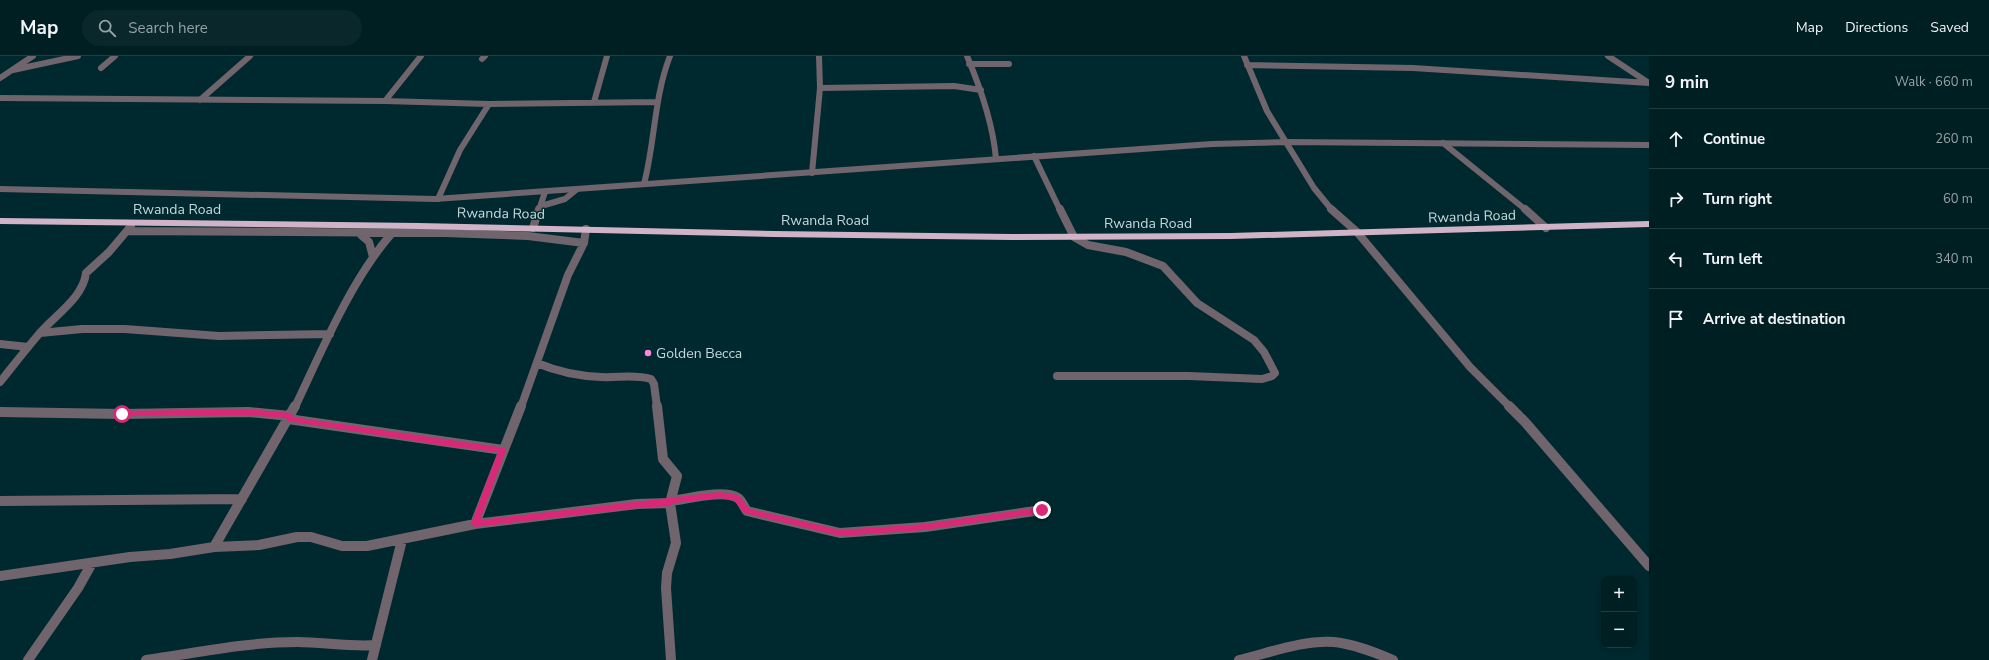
<!DOCTYPE html>
<meta charset="utf-8">
<style>
body{margin:0;font-family:"Nunito Sans",sans-serif;background:#0a272b;color:#f1f3f6}
.controls{position:absolute;right:12px;bottom:12px;display:grid;overflow:hidden;border-radius:8px;box-shadow:0 2px 10px #0003}
.controls button{width:36px;height:36px;display:grid;place-items:center;padding:0;border:0;border-bottom:1px solid #223d41;background:#001f23;color:#f1f3f6;font:20px sans-serif}
.stop{position:absolute;width:12px;height:12px;margin:-9px;border:3px solid #db2777;border-radius:50%;background:#fff}
.stop.end{background:#db2777;border-color:#fff;box-shadow:0 1px 4px #0008}
.list{margin:0;padding:0;list-style:none}
h2{display:flex;justify-content:space-between;align-items:center;height:52px;margin:0;padding:0 16px;font-size:17px}
h2 small{font-size:13px;font-weight:400;color:#95a2a6}
.list li{display:grid;grid-template-columns:26px 1fr auto;gap:12px;align-items:center;box-sizing:border-box;height:60px;padding:0 16px;border-top:1px solid #223d41}
.list b{display:block;font-size:15px;white-space:nowrap}
.list em{font-size:13px;font-style:normal;color:#95a2a6}
.icon{flex:none;width:22px;height:22px;fill:none;stroke:currentColor;stroke-width:2;stroke-linecap:round;stroke-linejoin:round}
.map{position:relative;flex:none;width:1649px;height:604px;overflow:hidden}
header{display:flex;align-items:center;gap:24px;box-sizing:border-box;height:56px;padding:0 20px;background:#001f23;border-bottom:1px solid #223d41}
header strong{font-size:19px}
nav{display:flex;gap:22px;margin-inline-start:auto;font-size:14px}
.search{width:280px;height:36px;background:#0a272b;display:flex;align-items:center;gap:10px;box-sizing:border-box;padding:0 14px;border-radius:22px;color:#95a2a6;font-size:15px}
main{display:flex}
aside{flex:1;background:#001f23}
.map>svg:first-child{display:block}
</style>
<header>
<strong>Map</strong>
<div class="search"><svg class="icon" aria-label="search" viewBox="0 0 24 24"><circle cx="10" cy="10" r="6"/><path d="M15 15l6 6"/></svg>Search here</div>
<nav><a>Map</a><a>Directions</a><a>Saved</a></nav>
</header>
<main>
<div class="map">
<svg width="1649" height="604" viewBox="0 0 1649 604">
<rect width="100%" height="100%" fill="#00292f"/>
<g fill="none" stroke-linecap="round" stroke-linejoin="round">
<path stroke="#71656d" stroke-width="6" d="M421 0 385 45 489 48
M967 0C981 33 993 67 996 103
M1244 0 1267 55 1314 132 1332 154
M1608 0 1649 27
M482 3 485 0
M969 8H1009
M1247 9 1413 12 1649 27
M101 12 115 0
M13 14 78 0
M0 22 33 0
M820 32 954 30 981 34
M0 42 385 45
M200 44 250 0
M594 46 607 0
M1443 87 1526 154
M1034 100 1060 154
M812 117 820 32 819 0
M644 128C655 86 654 41 670 0
M438 143 460 94 489 48 657 46
M541 150 565 143 576 134
M539 154 545 136"/>
<path stroke="#71656d" stroke-width="8" d="M1331 153 1357 176 1470 311 1510 351
M1525 153 1546 172
M533 172 539 153
M128 175 445 177 528 180 584 187
M359 177 369 186 373 201
M40 277 82 273H125L219 280 330 278
M0 288 28 291
M537 307C558 316 578 320 601 321 618 322 635 318 651 323L654 328 657 351
M1057 320H1189L1262 323 1272 320 1275 317 1264 296 1254 284 1197 247 1163 210 1126 196 1088 189 1074 181 1060 153
M0 326C13 310 26 293 39 278 55 259 83 242 86 217L109 196 131 170
M295 351C322 294 351 224 392 177
M521 351 568 219 584 187 586 173"/>
<path stroke="#71656d" stroke-width="10" d="M657 350 663 403 677 420 670 447 676 487 667 517 666 532 671 604
M1509 350 1525 366 1649 510
M0 356 122 358 248 356 290 360
M288 363 503 394
M0 445 242 443
M671 445C688 443 723 433 738 442 742 445 744 451 747 455L840 477 925 471 1042 454
M475 468 521 350
M214 491 295 350
M0 520 130 501 170 498 214 491 259 489 297 481H311L342 490H367L475 468 637 448 670 447
M28 604 78 532 92 507
M146 604C196 597 247 586 297 586 323 586 350 591 376 589
M372 604 402 484
M1239 604C1269 597 1302 584 1334 586 1354 588 1374 596 1393 604"/>
<path stroke="#71656d" stroke-width="6" d="M0 133 435 143 1212 88 1286 86 1649 89"/>
<path fill="#d0b3c7" fill-rule="evenodd" d="M0 162 419 167 774 175 1012 178 1231 177 1649 165V171L1231 183 1012 184 774 181 419 173 0 168Z"/>
</g>
<path fill="#db2777" d="M248 353 290 357 292 358 293 361 505 392 506 394 480 464 720 436 738 439 750 453 840 474 925 468 1042 451 1046 454 1042 457 925 474 840 480 744 457 734 444 720 442 674 447 670 450 637 452 475 471 471 468 498 396 447 390 288 365 285 362 248 359 122 360 119 358 122 355Z"/>
<circle fill="#ff85df" stroke="#00292f" stroke-width="1.5" cx="648" cy="297" r="4"/>
<g text-anchor="middle" stroke-width="3" stroke-linejoin="round" paint-order="stroke">
<g font-size="14" fill="#c4d9dc" stroke="#00292f">
<text x="177" y="158">Rwanda Road</text>
<text transform="translate(501 157) rotate(1)" y="5">Rwanda Road</text>
<text transform="translate(1472 160) rotate(-2)" y="5">Rwanda Road</text>
<text x="825" y="169">Rwanda Road</text>
<text x="1148" y="172">Rwanda Road</text>
</g>
<g font-size="14" fill="#c4d9dc" stroke="#00292f" text-anchor="start">
<text x="656" y="302">Golden Becca</text>
</g>
</g>
</svg>
<div class="controls">
<button>+</button>
<button>−</button>
</div>
<div class="stop" style="left:122px;top:358px"></div>
<div class="stop end" style="left:1042px;top:454px"></div>
</div>
<aside>
<h2>9 min<small>Walk · 660 m</small></h2>
<ul class="list">
<li><svg class="icon" aria-label="ahead" viewBox="0 0 24 24"><path d="M12 20V5M6 11l6-6 6 6"/></svg><div><b>Continue</b></div><em>260 m</em></li>
<li><svg class="icon" aria-label="right" viewBox="0 0 24 24"><path d="M7 20v-9h11M14 6l5 5-5 5"/></svg><div><b>Turn right</b></div><em>60 m</em></li>
<li><svg class="icon" aria-label="left" viewBox="0 0 24 24"><path d="M17 20v-9H6M10 6l-5 5 5 5"/></svg><div><b>Turn left</b></div><em>340 m</em></li>
<li><svg class="icon" aria-label="arrive" viewBox="0 0 24 24"><path d="M6 21V4h12l-3 4 3 4H6"/></svg><div><b>Arrive at destination</b></div></li>
</ul>
</aside>
</main>
